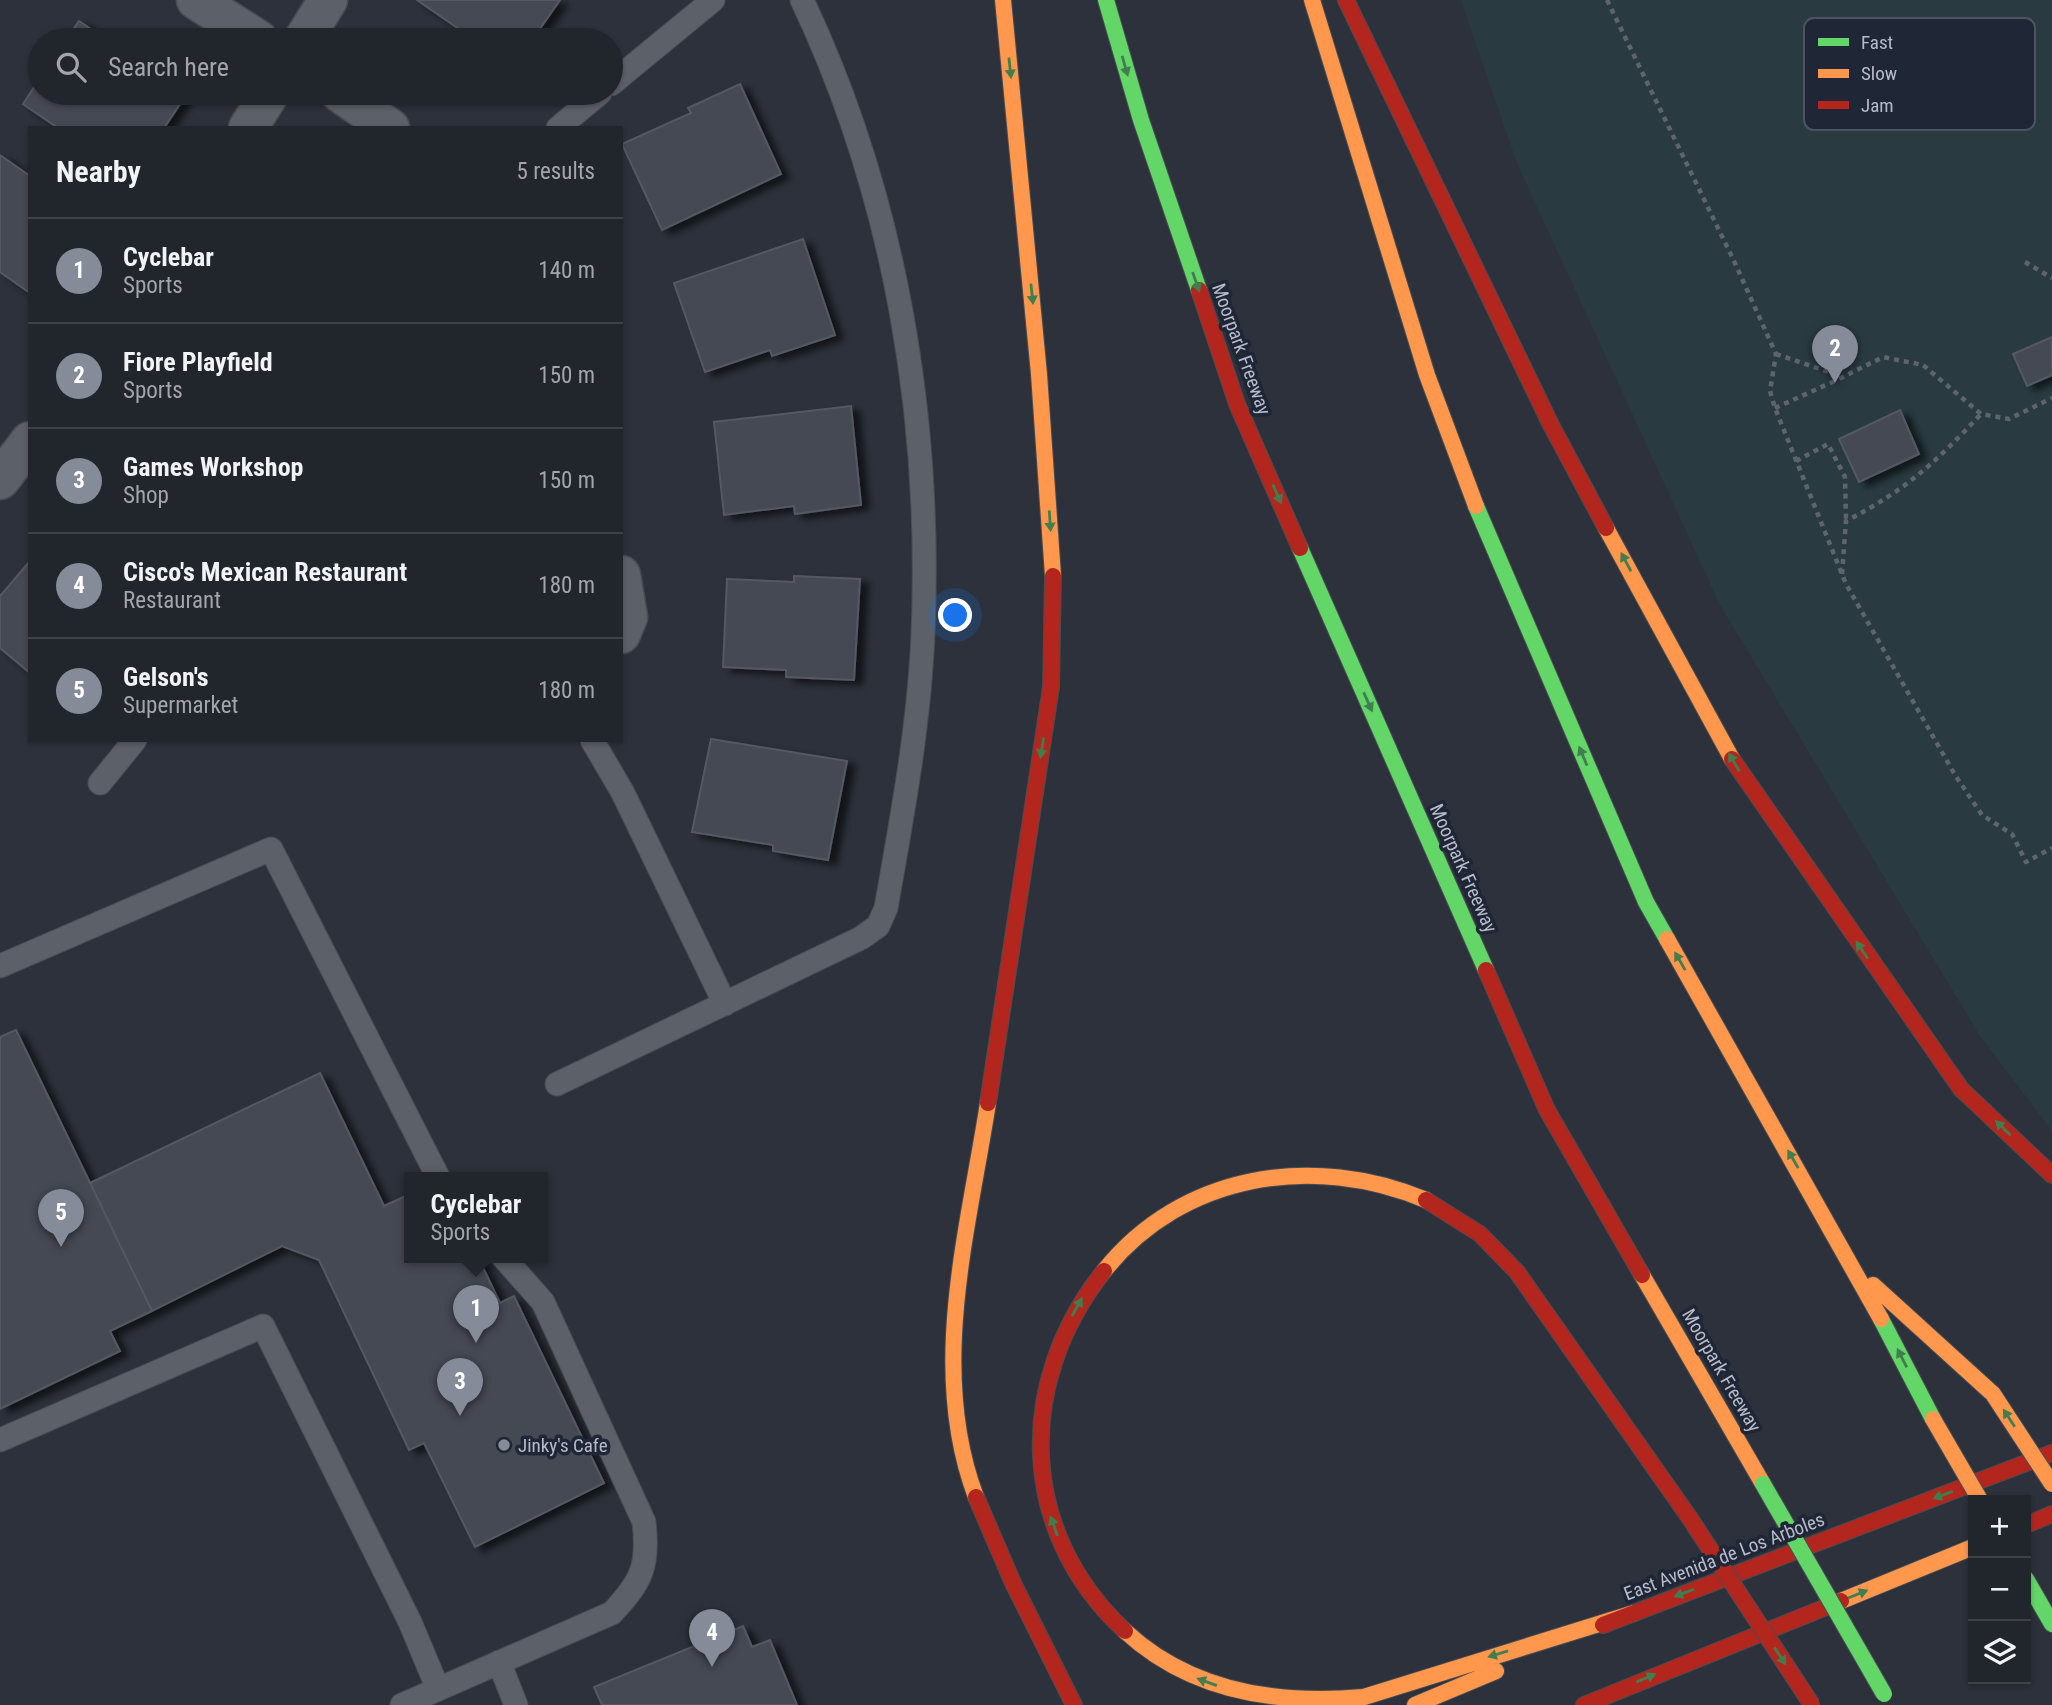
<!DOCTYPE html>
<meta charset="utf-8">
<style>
body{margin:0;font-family:"Roboto Condensed",sans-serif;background:#292d34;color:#f1f3f6}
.controls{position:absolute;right:21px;bottom:21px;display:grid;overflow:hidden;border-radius:0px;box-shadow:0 2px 5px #0004}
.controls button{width:63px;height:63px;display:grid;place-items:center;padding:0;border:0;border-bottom:2px solid #3e4248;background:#21252c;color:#f1f3f6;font:35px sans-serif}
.you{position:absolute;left:956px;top:616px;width:24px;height:24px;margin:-18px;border:5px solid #fff;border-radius:50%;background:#1a73e8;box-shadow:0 0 0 10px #1a73e833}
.badge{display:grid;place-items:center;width:46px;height:46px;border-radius:50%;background:#868b99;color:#fff;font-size:23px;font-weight:700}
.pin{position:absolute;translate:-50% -58px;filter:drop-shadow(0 2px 4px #0008)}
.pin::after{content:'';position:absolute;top:37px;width:24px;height:21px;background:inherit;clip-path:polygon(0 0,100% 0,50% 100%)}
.popup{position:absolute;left:404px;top:1172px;width:144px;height:91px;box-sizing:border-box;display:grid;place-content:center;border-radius:0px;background:#21252c;filter:drop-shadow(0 2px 5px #0005);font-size:23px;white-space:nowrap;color:#a2a5a9}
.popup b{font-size:26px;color:#f1f3f6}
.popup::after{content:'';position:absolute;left:50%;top:100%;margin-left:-14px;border:14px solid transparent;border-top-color:#21252c}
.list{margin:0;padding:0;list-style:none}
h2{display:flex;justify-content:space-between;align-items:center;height:91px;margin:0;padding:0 28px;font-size:30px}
h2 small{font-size:23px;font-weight:400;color:#a2a5a9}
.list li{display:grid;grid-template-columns:46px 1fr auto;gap:21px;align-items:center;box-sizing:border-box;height:105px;padding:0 28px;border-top:2px solid #3e4248}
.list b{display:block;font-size:26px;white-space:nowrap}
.list p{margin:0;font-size:23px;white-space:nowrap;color:#a2a5a9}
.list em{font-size:23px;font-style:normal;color:#a2a5a9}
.icon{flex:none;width:38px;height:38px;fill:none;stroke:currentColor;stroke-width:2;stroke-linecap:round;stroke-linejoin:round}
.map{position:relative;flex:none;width:2052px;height:1705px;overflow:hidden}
.search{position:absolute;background:#21252c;box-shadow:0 2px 5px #0004;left:28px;top:28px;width:595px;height:77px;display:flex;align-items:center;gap:18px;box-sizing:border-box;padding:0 24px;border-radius:38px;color:#a2a5a9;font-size:26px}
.panel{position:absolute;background:#21252c;box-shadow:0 2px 5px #0004;left:28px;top:126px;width:595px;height:616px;border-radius:0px}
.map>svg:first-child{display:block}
</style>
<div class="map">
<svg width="2052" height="1705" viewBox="0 0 2052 1705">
<defs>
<filter id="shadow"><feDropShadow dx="8" dy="4.5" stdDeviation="3.5" flood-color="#0009"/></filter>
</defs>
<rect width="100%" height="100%" fill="#2c313b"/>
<path fill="#293b41" d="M1461 0H2052V1131L1980 1036 1720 605 1516 161Z"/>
<path fill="#454952" stroke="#545963" stroke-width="2" filter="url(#shadow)" d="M417 0H560L532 40H475Z
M79 21 107 40H66Z
M40 78V93H176L184 98 164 128H58L23 104Z
M740 84 781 174 662 230 622 144 691 113 688 108Z
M0 155 30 176V293L0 272Z
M803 239 835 335 772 356 770 350 705 372 674 283Z
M2052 337V375L2027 386 2013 354Z
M851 406 861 505 795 514 794 506 724 515 714 422Z
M1900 410 1919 454 1859 482 1839 439Z
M30 561V673L0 648V596Z
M794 576 860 579 854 680 786 677V670L723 667 727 579 794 582Z
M711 739 847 761 828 860 773 851V845L692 832Z
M16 1030 152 1311 110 1331 120 1351 0 1409V1037Z
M320 1073 384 1206 410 1194V1257H478L500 1303 514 1296 604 1483 475 1547 424 1443 409 1450 319 1260 282 1246 152 1311 90 1183Z
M743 1626 752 1647 770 1640 797 1705H602L594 1687Z"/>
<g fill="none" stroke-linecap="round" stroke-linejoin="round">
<g stroke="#484c53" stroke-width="25">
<path id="lane" d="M611 84 713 0
M558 128 600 93
M592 740 623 793 725 1004
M100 783 135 740
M0 966 271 849 438 1177
M557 1084 861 938 878 926 886 908C902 817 919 727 923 634 932 418 895 196 802 0
M0 1440 263 1326 410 1622 438 1689
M499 1662 516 1705
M402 1705 612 1613C642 1581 649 1566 644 1522L543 1302 503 1257"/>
</g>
<g stroke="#484c53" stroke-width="41">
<path id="street" d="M196 0 259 40
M303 40 328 0
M340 93 390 128
M248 128 270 93
M0 480 30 441
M621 575 628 617 621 634"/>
</g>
<g stroke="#484c53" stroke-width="18">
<path id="fast" d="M1106 0 1141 120 1199 290
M1476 506 1646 902 1667 939
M1300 548 1486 970
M1881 1319 1933 1419
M2026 1579 2052 1624"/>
</g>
<g stroke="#484c53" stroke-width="18">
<path id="slow" d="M1003 0 1039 374 1053 576
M1312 0 1427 375 1476 506
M1606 528 1732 759
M1667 939 1881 1319
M1104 1271C1182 1173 1314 1153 1426 1200
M1642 1275 1763 1484
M1873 1285 1993 1394
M976 1497C928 1370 968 1232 988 1103
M1841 1601 1973 1547
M1125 1631C1191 1692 1277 1705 1364 1697L1634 1613
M1415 1705 1496 1671"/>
</g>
<g stroke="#484c53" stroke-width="18">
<path id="jam" d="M1346 0 1551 425 1606 528
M1199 290 1237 404 1300 548
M1732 759 1961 1089 2052 1175
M1486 970 1547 1110 1642 1275
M988 1103 1051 687 1053 576
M1426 1200 1480 1234 1517 1272 1689 1517
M1104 1271C1015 1383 1018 1532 1125 1631
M976 1497 1013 1583 1074 1705
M2026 1525 2052 1514
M1603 1625 2052 1453
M1584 1705 1841 1601"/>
</g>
<path stroke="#5f646c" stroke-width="4.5" stroke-dasharray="5 5" stroke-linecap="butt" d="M1607 0 1734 261 1776 354 1770 391 1775 408 1846 584 1955 775 1982 815 2012 834 2026 862 2052 848
M2025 262 2052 278
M1776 354 1829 372 1837 380 1883 357 1923 365 1981 414 2009 419 2052 398
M1775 408 1837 380
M1796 461 1828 444 1845 477 1846 521
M1842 574 1846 521C1906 490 1935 463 1981 414"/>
<use href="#lane" stroke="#5c6068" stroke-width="23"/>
<use href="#street" stroke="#5c6068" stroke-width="38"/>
<use href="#fast" stroke="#63d668" stroke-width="16"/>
<use href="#slow" stroke="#ff974d" stroke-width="16"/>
<use href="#jam" stroke="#b3261e" stroke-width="16"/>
<g stroke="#494d57" stroke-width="18" stroke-linecap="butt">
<path id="fast-bridge" d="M1763 1484 1884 1694"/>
</g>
<g stroke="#494d57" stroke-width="18" stroke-linecap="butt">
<path id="slow-bridge" d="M1993 1394 2052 1484
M1933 1419 1980 1500"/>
</g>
<g stroke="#494d57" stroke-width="18" stroke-linecap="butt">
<path id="jam-bridge" d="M1689 1517 1812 1705"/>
</g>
<use href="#fast-bridge" stroke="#63d668" stroke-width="16"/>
<use href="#slow-bridge" stroke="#ff974d" stroke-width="16"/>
<use href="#jam-bridge" stroke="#b3261e" stroke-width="16"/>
</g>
<defs><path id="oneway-solid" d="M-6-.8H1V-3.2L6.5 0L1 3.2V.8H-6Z" transform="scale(1.75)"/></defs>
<g fill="#417e4f">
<use href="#oneway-solid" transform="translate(1125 66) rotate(74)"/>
<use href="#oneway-solid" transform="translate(1010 68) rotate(84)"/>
<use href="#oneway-solid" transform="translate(1196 282) rotate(71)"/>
<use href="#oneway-solid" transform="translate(1032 294) rotate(84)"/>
<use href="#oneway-solid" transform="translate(1277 494) rotate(66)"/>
<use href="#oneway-solid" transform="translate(1050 521) rotate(86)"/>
<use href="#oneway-solid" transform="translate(1626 562) rotate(-118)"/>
<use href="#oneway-solid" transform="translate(1368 702) rotate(66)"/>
<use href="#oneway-solid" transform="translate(1042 748) rotate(99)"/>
<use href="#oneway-solid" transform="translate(1583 756) rotate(-113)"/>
<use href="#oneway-solid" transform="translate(1734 762) rotate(-120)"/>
<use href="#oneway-solid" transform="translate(1862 950) rotate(-124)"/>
<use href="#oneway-solid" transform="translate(1680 961) rotate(-120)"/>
<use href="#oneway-solid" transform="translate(2003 1128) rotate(-136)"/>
<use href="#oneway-solid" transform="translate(1793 1159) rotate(-120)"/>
<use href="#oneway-solid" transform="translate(1077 1307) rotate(-61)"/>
<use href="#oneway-solid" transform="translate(1902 1358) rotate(-117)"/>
<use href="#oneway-solid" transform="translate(2009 1418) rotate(-123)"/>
<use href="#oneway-solid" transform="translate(1943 1495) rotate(159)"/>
<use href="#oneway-solid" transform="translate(1054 1526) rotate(-109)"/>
<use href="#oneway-solid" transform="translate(1684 1593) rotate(159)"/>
<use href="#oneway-solid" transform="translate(1858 1594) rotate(-22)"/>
<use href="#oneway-solid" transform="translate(1498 1654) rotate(163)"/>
<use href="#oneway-solid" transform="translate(1780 1656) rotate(57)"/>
<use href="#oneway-solid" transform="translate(1646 1678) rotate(-23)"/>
<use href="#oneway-solid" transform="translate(1207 1682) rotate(-160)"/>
</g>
<circle fill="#868b99" stroke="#1f2636" stroke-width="2.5" cx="504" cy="1445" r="7"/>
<g text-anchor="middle" stroke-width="7" stroke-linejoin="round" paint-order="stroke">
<g font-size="19" fill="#b7bccb" stroke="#1f2636">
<text transform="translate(1242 349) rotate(70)" y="7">Moorpark Freeway</text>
<text transform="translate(1464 868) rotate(66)" y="7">Moorpark Freeway</text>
<text transform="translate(1722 1370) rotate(60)" y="7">Moorpark Freeway</text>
<text transform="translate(1724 1556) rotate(-21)" y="7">East Avenida de Los Arboles</text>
</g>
<g font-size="19" fill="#b7bccb" stroke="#1f2636" text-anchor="start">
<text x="518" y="1452">Jinky's Cafe</text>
</g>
</g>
<rect x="1804" y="18" width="231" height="112" rx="10" fill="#1f2636" stroke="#4d5363" stroke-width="2"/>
<rect x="1818" y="38" width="31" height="8" fill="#63d668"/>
<rect x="1818" y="69" width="31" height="9" fill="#ff974d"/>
<rect x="1818" y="101" width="31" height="8" fill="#b3261e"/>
<g font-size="19" fill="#b7bccb">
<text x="1861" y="49">Fast</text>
<text x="1861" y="80">Slow</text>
<text x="1861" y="112">Jam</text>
</g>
</svg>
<div class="controls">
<button>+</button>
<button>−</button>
<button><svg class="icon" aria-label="layers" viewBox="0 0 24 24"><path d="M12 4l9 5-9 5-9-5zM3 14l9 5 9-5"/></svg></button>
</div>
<div class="you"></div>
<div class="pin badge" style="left:476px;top:1343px">1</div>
<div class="popup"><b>Cyclebar</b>Sports</div>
<div class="pin badge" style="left:1835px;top:383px">2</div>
<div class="pin badge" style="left:460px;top:1416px">3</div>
<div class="pin badge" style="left:712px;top:1667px">4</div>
<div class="pin badge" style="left:61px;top:1247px">5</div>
<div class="search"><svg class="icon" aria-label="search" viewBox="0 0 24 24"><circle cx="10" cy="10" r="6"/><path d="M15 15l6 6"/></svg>Search here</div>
<section class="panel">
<h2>Nearby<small>5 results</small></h2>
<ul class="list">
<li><span class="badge">1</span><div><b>Cyclebar</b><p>Sports</p></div><em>140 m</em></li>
<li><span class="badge">2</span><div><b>Fiore Playfield</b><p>Sports</p></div><em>150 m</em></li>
<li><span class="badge">3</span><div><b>Games Workshop</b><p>Shop</p></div><em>150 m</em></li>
<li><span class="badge">4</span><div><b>Cisco's Mexican Restaurant</b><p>Restaurant</p></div><em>180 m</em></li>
<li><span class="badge">5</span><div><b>Gelson's</b><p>Supermarket</p></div><em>180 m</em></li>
</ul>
</section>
</div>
